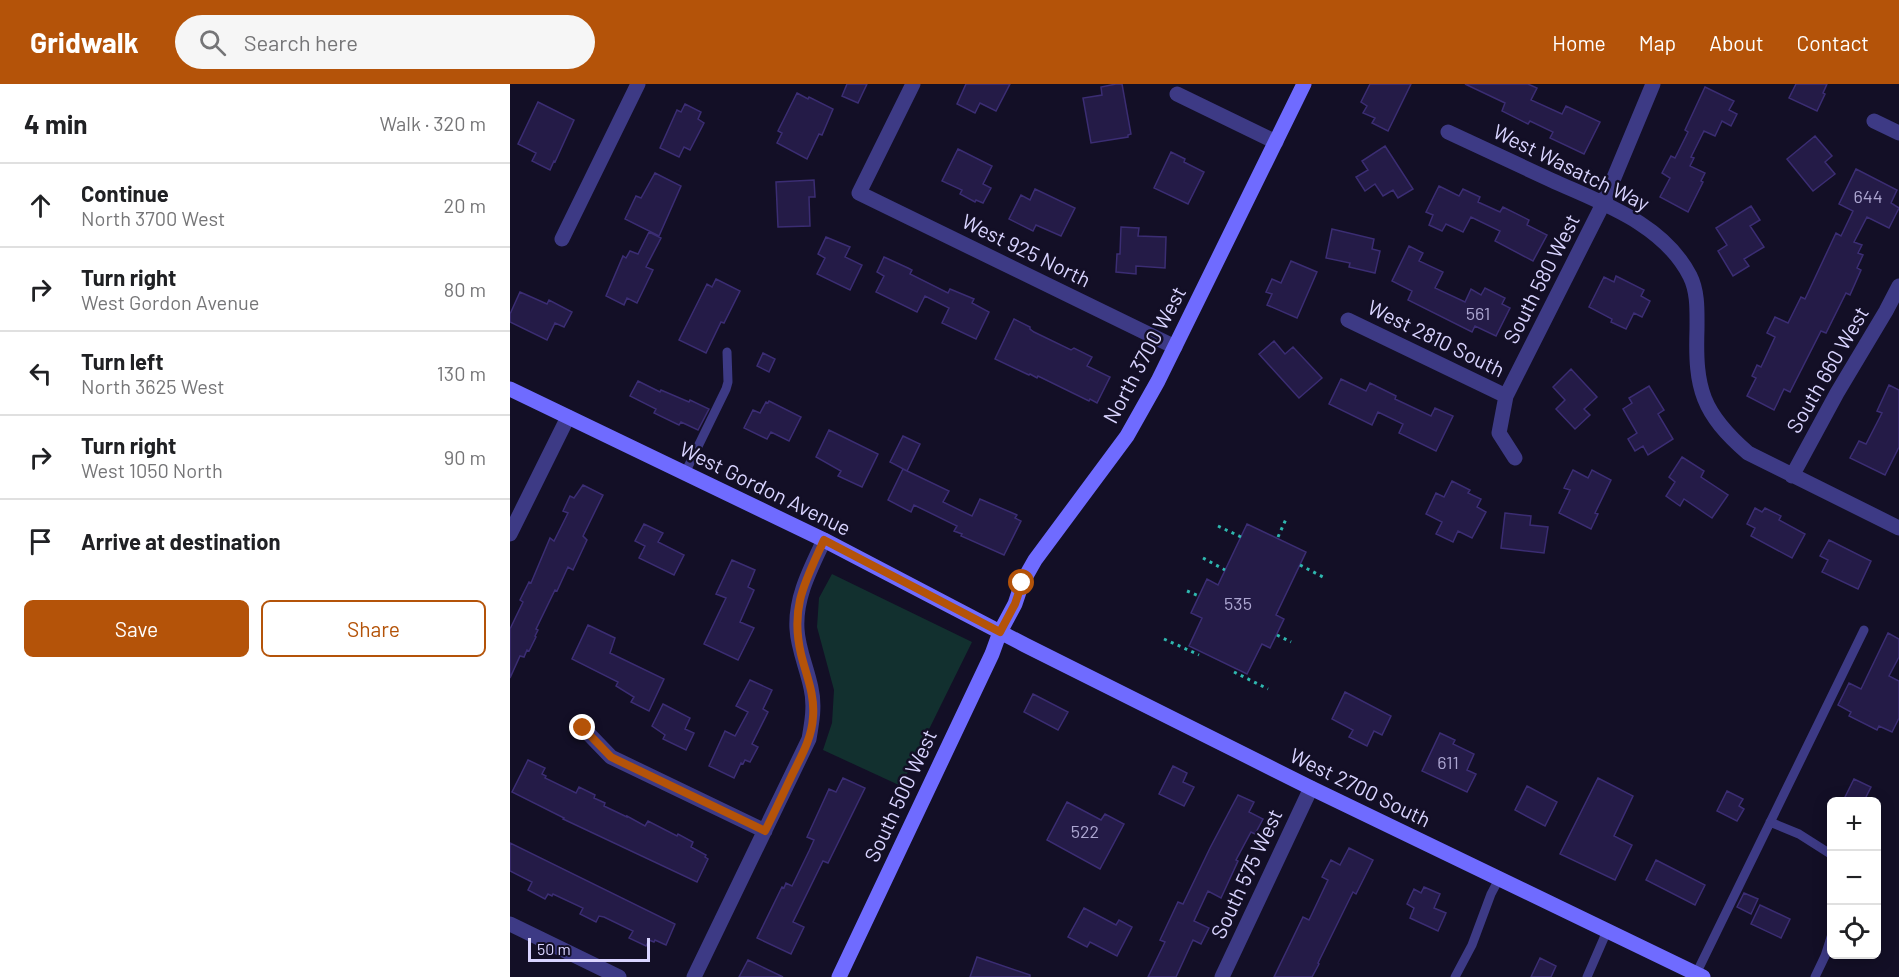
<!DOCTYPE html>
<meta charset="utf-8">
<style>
body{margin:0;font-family:Barlow,sans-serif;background:#f6f6f6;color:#202124}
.controls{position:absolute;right:18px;bottom:18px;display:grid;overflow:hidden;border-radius:9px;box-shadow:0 3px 15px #0003}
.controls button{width:54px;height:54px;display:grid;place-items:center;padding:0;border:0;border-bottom:2px solid #e0e0e0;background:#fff;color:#202124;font:30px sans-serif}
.scale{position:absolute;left:18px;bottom:15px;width:122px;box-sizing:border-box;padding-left:6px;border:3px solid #d9d4ff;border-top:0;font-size:16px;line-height:21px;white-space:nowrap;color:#d9d4ff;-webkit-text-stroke:4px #130f26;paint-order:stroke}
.stop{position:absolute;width:18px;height:18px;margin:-14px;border:4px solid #b45309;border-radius:50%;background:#fff}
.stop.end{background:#b45309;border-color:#fff;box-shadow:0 2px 6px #0008}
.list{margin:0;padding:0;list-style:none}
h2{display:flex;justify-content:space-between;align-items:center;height:78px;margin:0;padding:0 24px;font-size:26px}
h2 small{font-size:20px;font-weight:400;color:#757577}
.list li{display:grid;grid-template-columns:39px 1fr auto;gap:18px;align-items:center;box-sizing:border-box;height:84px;padding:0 24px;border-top:2px solid #e0e0e0}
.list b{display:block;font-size:22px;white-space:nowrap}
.list p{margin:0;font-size:20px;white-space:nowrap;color:#757577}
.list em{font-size:20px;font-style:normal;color:#757577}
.actions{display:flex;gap:12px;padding:18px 24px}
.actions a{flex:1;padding:14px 0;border:2px solid #b45309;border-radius:9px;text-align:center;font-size:21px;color:#b45309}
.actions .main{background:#b45309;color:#fff}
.icon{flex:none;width:33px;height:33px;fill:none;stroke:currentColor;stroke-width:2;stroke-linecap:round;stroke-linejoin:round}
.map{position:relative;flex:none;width:1389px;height:893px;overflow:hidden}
header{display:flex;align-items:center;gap:36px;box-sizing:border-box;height:84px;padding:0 30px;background:#b45309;color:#fff}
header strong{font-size:28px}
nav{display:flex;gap:33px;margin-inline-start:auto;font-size:21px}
.search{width:420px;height:54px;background:#f6f6f6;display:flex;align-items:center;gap:15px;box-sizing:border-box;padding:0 21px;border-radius:33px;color:#757577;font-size:22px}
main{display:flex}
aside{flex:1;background:#fff}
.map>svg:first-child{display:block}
</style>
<header>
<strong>Gridwalk</strong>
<div class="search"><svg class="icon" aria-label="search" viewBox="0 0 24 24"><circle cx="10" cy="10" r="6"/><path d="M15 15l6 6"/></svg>Search here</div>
<nav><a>Home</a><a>Map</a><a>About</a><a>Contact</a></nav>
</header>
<main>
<aside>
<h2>4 min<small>Walk · 320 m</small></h2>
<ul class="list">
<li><svg class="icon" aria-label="ahead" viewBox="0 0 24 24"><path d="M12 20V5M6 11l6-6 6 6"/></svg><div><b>Continue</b><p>North 3700 West</p></div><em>20 m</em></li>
<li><svg class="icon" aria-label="right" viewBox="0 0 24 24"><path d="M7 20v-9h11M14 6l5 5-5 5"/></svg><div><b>Turn right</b><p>West Gordon Avenue</p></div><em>80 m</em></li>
<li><svg class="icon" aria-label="left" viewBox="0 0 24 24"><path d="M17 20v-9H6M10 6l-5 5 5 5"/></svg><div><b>Turn left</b><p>North 3625 West</p></div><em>130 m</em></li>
<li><svg class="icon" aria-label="right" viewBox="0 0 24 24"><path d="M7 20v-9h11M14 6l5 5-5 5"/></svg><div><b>Turn right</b><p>West 1050 North</p></div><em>90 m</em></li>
<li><svg class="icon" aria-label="arrive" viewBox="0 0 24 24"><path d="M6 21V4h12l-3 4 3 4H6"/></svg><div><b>Arrive at destination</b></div></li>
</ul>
<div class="actions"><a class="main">Save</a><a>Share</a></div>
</aside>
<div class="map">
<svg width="1389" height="893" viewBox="0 0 1389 893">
<rect width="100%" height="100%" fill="#130f26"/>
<path fill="#12302f" d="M322 490 462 558 391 702 313 666 322 639 324 606 307 543 309 514Z"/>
<path fill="#241b47" stroke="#3b2d73" stroke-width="1.5" d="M337 0H357L348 19 332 12Z
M456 0H500L486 27 470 19 465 29 447 20Z
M606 0H612L621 50 618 51V53L581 59 573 14 592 11 591 3Z
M860 0H901L878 47 862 39 865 34 853 29 857 22 851 18Z
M955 0H1018L1027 4 1021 16 1052 30 1056 22 1090 38 1074 70 1040 54 1043 48 1020 37 1018 40 992 27 995 19Z
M1286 0H1317L1313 9 1315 10 1307 27 1279 14Z
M1195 3 1224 17 1219 26 1227 30 1221 42 1212 37 1205 52 1194 47 1181 73 1184 74 1180 82 1195 89 1191 97 1193 98 1178 128 1150 113 1160 94 1152 89 1161 72 1165 74 1178 48 1175 46Z
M287 9 298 15 299 13 323 25 312 51 309 50 297 75 267 59 272 49 268 47Z
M28 18 64 36 45 78 44 77 40 86 22 77 26 69 8 60Z
M175 20 191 28 188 35 194 39 180 66 174 63 169 73 150 64 167 26 171 28Z
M1305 52 1322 72 1315 78 1325 90 1303 107 1277 75Z
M875 62 903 105 888 114 883 106 873 112 865 100 855 107 846 93 858 86 852 77Z
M448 65 482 82 473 100 481 104 473 119 466 116 465 118 450 110 452 106 432 97Z
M661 68 675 75 674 78 694 88 678 120 644 104Z
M1346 85 1387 106 1381 119 1389 124 1379 144 1357 133 1344 158 1352 161 1348 169 1353 171 1347 184 1351 186 1340 211 1336 209 1316 249 1311 247 1280 308 1274 305 1264 326 1237 312 1246 294 1242 292 1247 281 1251 283 1265 253 1257 249 1265 233 1278 239 1291 213 1295 215 1326 149 1331 152 1343 127 1329 120Z
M145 89 171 102 149 152 115 135 126 112 131 114Z
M304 96 305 113H299L300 142 268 143 266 98Z
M929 102 949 112 953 105 970 113 968 118 990 128 993 123 1019 136 1017 141 1037 151 1023 177 985 157 990 147 961 133 953 148 936 140 932 147 919 141 923 131 916 128Z
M525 105 565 124 551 152 526 141 523 147 499 135 511 111 520 116Z
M1241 122 1250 136 1240 142 1254 163 1234 175 1239 182 1223 192 1208 167 1217 161 1206 144Z
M611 143 629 144 628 152 656 153 655 184 626 182V190L606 188 607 170H610Z
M822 145 864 155 862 165 870 167 865 189 839 183 840 179 816 174Z
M139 148 151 154 136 183 143 186 127 219 117 214 114 221 96 212 113 172 116 174 120 167 128 170Z
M316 153 340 163 335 173 352 181 340 206 307 190 315 174 308 170Z
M899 162 913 169 909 177 933 188 925 204 955 218 961 205 971 211 975 204 995 214 992 220 1000 224 986 252 965 242 962 248 898 216 902 207 882 197Z
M374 173 398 184 402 186 400 190 438 209 440 205 464 215 462 219 479 228 466 255 432 239 439 224 415 212 407 228 366 208 374 192 367 188Z
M781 177 807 188 787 234 757 221 762 210 756 208 762 195 771 199Z
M1106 192 1134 206 1131 212 1140 217 1132 233 1124 229 1116 245 1101 238 1102 235 1079 223 1094 193 1104 198Z
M206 195 230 207 214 239 211 238 196 269 169 256 197 200 202 203Z
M10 208 37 220 39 216 62 228 54 243 45 239 37 256 0 238V230Z
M504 235 520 243V245L524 248 561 266 564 264 582 273 577 282 600 293 587 319 580 315 579 317 528 292 527 294 520 290 519 291 485 275Z
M764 257 775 270 783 263 812 294 789 314 749 270Z
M253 269 265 275 259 288 247 282Z
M1061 285 1087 313 1074 325 1080 331 1065 345 1046 325 1055 316 1043 303Z
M831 295 856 307 860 299 886 312 885 315 921 332 925 324 943 332 926 367 889 349 893 340 868 328 862 341 819 320Z
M128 297 150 308 151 306 179 318 180 316 199 325 188 346 171 338 169 341 144 329 146 325 120 312Z
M1379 301 1389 306V363L1375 391 1340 374 1349 357 1356 360 1372 329 1367 327Z
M1139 302 1154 326 1148 330 1163 355 1138 371 1133 362 1125 367 1118 355 1127 349 1113 325 1122 319 1119 314Z
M259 317 291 333 279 357 261 348 257 355 234 344 243 326 250 329 256 318 258 319Z
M319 346 368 370 352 403 328 392 331 387 306 373Z
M393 352 410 360 397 387 380 378Z
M1172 373 1194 387 1191 393 1218 411 1202 434 1174 415 1170 422 1156 412 1165 398 1159 393Z
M393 385 439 407 433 418 462 432 470 415 507 431 505 434 511 437 494 471 451 452 452 450 444 447 447 442 404 421 401 428 378 416Z
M1063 386 1078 394 1082 386 1101 396 1085 429 1088 430 1081 445 1049 429 1060 406 1054 404Z
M942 397 960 406 958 409 971 415 967 423 976 428 962 454 948 447 943 458 926 450 932 438 916 430 926 409 934 413Z
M73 401 93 411 73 452 77 456 63 486 58 483 47 507 45 506 26 545 28 546 25 552 26 553 19 567 17 566 14 573 10 572 0 594V545L13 518 10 516 19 498 21 499 40 454 44 457 58 429 53 427 60 412 64 414Z
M1245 424 1252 428 1255 424 1271 432 1269 436 1295 450 1282 474 1241 452 1245 444 1237 440Z
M995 429 1021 432 1020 441 1038 443 1034 469 991 464Z
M134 440 153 449 148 458 174 471 164 491 129 474 135 462 125 457Z
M737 440 796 468 766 531 774 535 760 564 752 560 737 590 679 562 692 534 681 529 697 495 708 501Z
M1319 456 1361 477 1348 505 1312 488 1318 476 1310 472Z
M222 476 245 486 238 503 244 506 230 538 244 544 228 576 194 560 216 514 206 510Z
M78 541 105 554 100 569 154 595 139 627 121 618 124 613 106 602 108 598 62 575Z
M1378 549 1389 555V573L1379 592 1389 597V634L1382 648 1369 642 1367 646 1339 632 1341 628 1328 621 1339 599 1351 605Z
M240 596 262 606 253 625 258 628 242 660 248 663 240 678 235 676 233 680 231 679 224 694 199 682 215 647 225 652 238 628 226 622Z
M835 608 881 632 872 651 864 647 857 662 839 653 843 646 822 635Z
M523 610 558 628 548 646 514 628Z
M153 620 180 634 175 645 184 649 176 666 153 655 155 651 142 642Z
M930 649 945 656 943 660 964 670 957 686 966 690 957 708 912 687Z
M18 676 35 684 32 690 36 692 35 694 66 709 69 703 85 711 84 714 95 719 94 722 117 733V732L135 742 138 737 167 752 168 750 183 758 181 763 196 771 195 773 198 775 187 798 53 735 54 734 2 708Z
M663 682 677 689 673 698 684 703 674 722 649 710Z
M333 694 355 704 318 779 313 777 283 838 294 843 281 870 247 854 272 803 274 804 276 799 282 802 299 767 304 756 297 753 319 705 326 708Z
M1088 694 1123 712 1104 752 1122 761 1105 796 1050 770Z
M1344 695 1361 703 1354 717H1333Z
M1017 702 1047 718 1035 742 1005 726Z
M1217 707 1233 715 1229 722 1234 725 1227 737 1207 727Z
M728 711 744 718 739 728 753 735 745 750 741 748 726 776 728 777 711 814 698 807 684 837 699 844 691 860 683 856 666 893H638L655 858 650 856 668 818 673 820 700 764Z
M557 718 591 736 595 730 614 740 590 785 537 756Z
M0 759 165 840 156 861 145 856 144 858 139 856 136 862 119 854 123 847 94 833 89 832 86 838 70 830 73 824 43 810 42 812 38 810 35 815 18 806 22 798 0 787Z
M839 764 863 776 846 810 843 808 808 879 809 880 802 893H764L793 833 799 836 818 796 812 793 821 776 830 781Z
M1146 776 1195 801 1185 821 1136 796Z
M914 803 930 810 924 824 936 829 928 847 900 834 904 824 897 820 904 805 911 809Z
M1234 809 1248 815 1241 830 1227 823Z
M1250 821 1280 835 1271 854 1241 840Z
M574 824 606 841 609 836 622 843 607 872 580 858 577 863 558 853Z
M467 873 520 891V893H460Z
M1030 874 1046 882 1041 893H1021Z
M238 876 273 893H229Z"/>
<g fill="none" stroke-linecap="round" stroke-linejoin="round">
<path stroke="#2fb8b0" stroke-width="3" stroke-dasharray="3 4.5" stroke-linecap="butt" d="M708 442 731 453
M768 453 776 435
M693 474 715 486
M790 481 813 493
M677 507 689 512
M767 551 781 558
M654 555 689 571
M724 588 758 605"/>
<path stroke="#3d3a85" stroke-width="9" d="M175 389 216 305 218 298 217 268
M1260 738 1289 750 1322 771
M1186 890 1354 546
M945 893 962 861 981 810 989 795
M1077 893 1097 847
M1305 893 1315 872 1322 850"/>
<path stroke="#3d3a85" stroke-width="15" d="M403 0 349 109 665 263
M667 10 766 58
M1364 37 1389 49
M938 48C972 64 1006 80 1041 96 1091 119 1153 139 1180 192 1188 208 1187 227 1187 245 1185 305 1192 329 1238 369L1389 444
M52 155 128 0
M838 236 996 312
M1005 374 989 349 996 312 1093 120 1143 0
M1282 392 1327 309 1376 227 1389 202
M0 450 58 333
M73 644 101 673 255 747
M0 840 109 893
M184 893 299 655C302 638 305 621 301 604 297 584 288 565 287 545 285 513 301 484 314 456
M712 893 801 704"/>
<path stroke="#6f6bff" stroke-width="15" d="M0 305 314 456 515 561 801 704 1193 893
M329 893 482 570 490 548 505 520 512 499 525 476 617 352 648 297 794 0"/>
</g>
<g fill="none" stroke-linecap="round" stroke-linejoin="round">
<path stroke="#b45309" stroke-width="8" d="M73 644 101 673 255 747C265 727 274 708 283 689 292 671 302 653 303 633 305 610 296 591 291 570 280 523 295 498 314 456L490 548 505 520 512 499"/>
</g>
<g text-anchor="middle" stroke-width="5" stroke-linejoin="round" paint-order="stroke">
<g font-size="18" fill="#aca6d1">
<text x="1358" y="119">644</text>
<text x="968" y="236">561</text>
<text x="728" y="526">535</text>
<text x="938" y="685">611</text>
<text x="575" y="754">522</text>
</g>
<g font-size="21" fill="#d9d4ff" stroke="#130f26">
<text transform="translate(1061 84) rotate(26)" y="7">West Wasatch Way</text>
<text transform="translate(516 167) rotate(26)" y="7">West 925 North</text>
<text transform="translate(1032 195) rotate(-63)" y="7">South 580 West</text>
<text transform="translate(926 255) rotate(26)" y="7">West 2810 South</text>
<text transform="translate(635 271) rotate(-62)" y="7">North 3700 West</text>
<text transform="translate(1318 286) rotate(-60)" y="7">South 660 West</text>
<text transform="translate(255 405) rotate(26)" y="7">West Gordon Avenue</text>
<text transform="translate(850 704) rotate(26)" y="7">West 2700 South</text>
<text transform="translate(391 712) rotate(-65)" y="7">South 500 West</text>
<text transform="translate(737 790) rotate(-65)" y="7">South 575 West</text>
</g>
</g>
</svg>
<div class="controls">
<button>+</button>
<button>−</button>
<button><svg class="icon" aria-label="locate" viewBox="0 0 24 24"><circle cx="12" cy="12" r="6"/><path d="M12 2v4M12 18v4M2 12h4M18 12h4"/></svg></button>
</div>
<div class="scale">50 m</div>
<div class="stop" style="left:512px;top:499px"></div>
<div class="stop end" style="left:73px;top:644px"></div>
</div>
</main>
